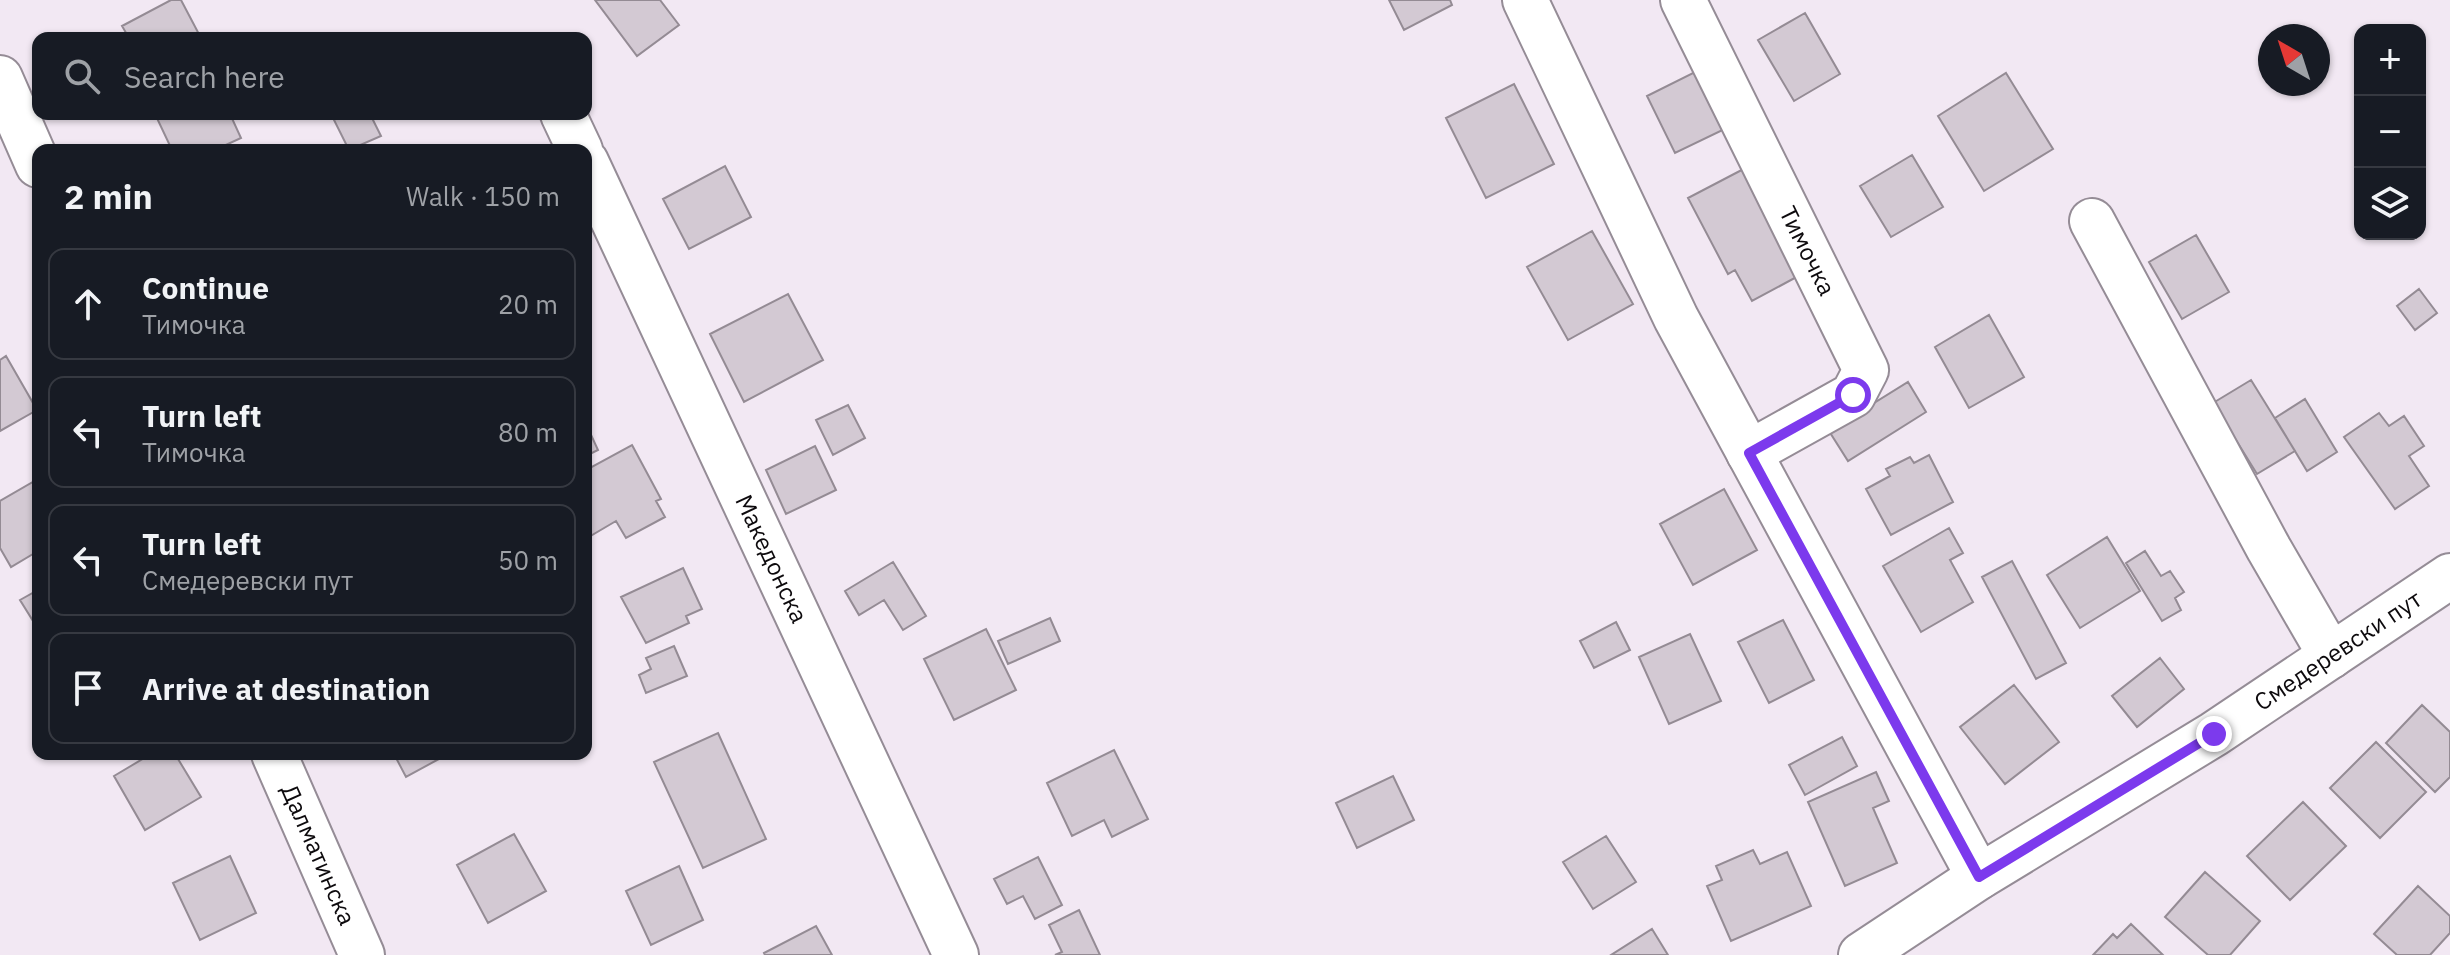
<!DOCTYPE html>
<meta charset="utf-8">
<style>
body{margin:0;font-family:"IBM Plex Sans",sans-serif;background:#242831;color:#f1f3f6}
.controls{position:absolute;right:24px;top:24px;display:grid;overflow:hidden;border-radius:16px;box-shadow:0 2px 6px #0004}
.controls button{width:72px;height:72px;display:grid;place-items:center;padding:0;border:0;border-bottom:2px solid #363941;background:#171b24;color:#f1f3f6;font:40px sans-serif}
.compass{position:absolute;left:2258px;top:24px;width:72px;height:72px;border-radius:50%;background:#171b24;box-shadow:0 2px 6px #0004;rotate:321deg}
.stop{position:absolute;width:24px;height:24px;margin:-18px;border:6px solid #7c3aed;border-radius:50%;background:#fff}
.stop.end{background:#7c3aed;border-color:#fff;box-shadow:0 2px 8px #0008}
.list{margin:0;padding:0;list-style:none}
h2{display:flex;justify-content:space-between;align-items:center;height:104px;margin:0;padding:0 32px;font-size:34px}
h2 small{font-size:26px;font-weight:400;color:#9ea1a6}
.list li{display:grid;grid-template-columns:52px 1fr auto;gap:24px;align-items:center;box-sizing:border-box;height:112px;margin:0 16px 16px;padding:0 16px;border:2px solid #363941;border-radius:16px}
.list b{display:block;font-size:30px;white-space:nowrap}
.list p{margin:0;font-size:26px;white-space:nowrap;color:#9ea1a6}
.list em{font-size:26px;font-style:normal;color:#9ea1a6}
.icon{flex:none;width:44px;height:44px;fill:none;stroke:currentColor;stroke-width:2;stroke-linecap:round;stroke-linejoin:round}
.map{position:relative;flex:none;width:2450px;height:955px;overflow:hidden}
.search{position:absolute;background:#171b24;box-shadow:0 2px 6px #0004;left:32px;top:32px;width:560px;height:88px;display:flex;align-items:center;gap:20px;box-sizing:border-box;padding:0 28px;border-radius:16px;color:#9ea1a6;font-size:30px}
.panel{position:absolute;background:#171b24;box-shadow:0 2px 6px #0004;left:32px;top:144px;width:560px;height:616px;border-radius:16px}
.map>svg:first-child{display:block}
.building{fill:#d3c9d3;stroke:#948b94;stroke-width:2}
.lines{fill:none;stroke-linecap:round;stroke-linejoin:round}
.minor-casing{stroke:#958c96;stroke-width:48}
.tertiary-casing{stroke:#958c96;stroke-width:48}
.minor{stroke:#fff;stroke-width:44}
.tertiary{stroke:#fff;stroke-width:44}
.route{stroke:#7c3aed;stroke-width:10}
.labels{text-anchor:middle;stroke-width:7;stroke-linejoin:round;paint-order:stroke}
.street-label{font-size:24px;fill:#0d0a0d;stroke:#fef6ff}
</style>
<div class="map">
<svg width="2450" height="955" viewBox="0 0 2450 955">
<rect width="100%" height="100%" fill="#f2e8f3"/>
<path class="building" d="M 171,0 L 181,0 L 201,38 L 129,38 L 122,26 Z
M 595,0 L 660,0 L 679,25 L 637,56 Z
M 1389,0 L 1450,0 L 1452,5 L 1404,30 Z
M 1805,13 L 1840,74 L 1794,101 L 1758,40 Z
M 1705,67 L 1733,125 L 1675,153 L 1647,96 Z
M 2006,73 L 2053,149 L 1984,191 L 1938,116 Z
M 1514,84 L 1554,164 L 1486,198 L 1446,118 Z
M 155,114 L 230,114 L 241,138 L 215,150 L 172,150 Z
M 370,114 L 381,136 L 349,150 L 334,120 L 345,114 Z
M 1912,155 L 1943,207 L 1891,237 L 1860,186 Z
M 1757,162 L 1804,273 L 1752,301 L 1735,270 L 1728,274 L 1688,198 Z
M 725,166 L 751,217 L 689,249 L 663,199 Z
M 1592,231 L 1633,304 L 1568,340 L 1527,267 Z
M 2196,235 L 2229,292 L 2182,319 L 2149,262 Z
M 2419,289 L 2437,313 L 2415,330 L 2397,306 Z
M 788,294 L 823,360 L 744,402 L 710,334 Z
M 1989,315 L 2024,377 L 1969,408 L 1935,347 Z
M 6,356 L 37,410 L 0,431 L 0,360 Z
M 2251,380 L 2295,451 L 2257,474 L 2213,403 Z
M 1908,382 L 1926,412 L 1848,461 L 1829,431 Z
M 2305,399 L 2337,452 L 2307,471 L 2275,418 Z
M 848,405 L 865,438 L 833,455 L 816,420 Z
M 2379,413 L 2389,426 L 2404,416 L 2424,446 L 2409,456 L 2429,486 L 2395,509 L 2344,437 Z
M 586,424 L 598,450 L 586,456 Z
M 632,445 L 661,499 L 656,501 L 665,517 L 626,538 L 616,521 L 587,538 L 586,470 Z
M 815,446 L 836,490 L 786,514 L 766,470 Z
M 1929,455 L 1953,502 L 1891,535 L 1866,489 L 1890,476 L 1886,469 L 1910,457 L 1914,463 Z
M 38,479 L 38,551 L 11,567 L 0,548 L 0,501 Z
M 1724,489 L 1757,550 L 1693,585 L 1660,524 Z
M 1949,528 L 1963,553 L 1950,560 L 1973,602 L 1921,632 L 1883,566 Z
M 2107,537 L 2140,591 L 2080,628 L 2047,575 Z
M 2145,551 L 2161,576 L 2170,571 L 2184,592 L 2175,598 L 2181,610 L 2162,621 L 2126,563 Z
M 2012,561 L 2066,663 L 2036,679 L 1982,577 Z
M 893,562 L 926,616 L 903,630 L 884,600 L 859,615 L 845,591 Z
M 683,568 L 702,609 L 686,616 L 689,623 L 646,643 L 621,597 Z
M 38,590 L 38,629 L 20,600 Z
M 1050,618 L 1060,641 L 1008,664 L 998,641 Z
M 1783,620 L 1814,680 L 1769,703 L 1738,642 Z
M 1616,622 L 1630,650 L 1594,668 L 1580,641 Z
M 986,629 L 1016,690 L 954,720 L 924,659 Z
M 1690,634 L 1721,701 L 1669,724 L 1639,657 Z
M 674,646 L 687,676 L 646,693 L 639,675 L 651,669 L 646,658 Z
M 2160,658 L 2184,689 L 2137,727 L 2112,696 Z
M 2014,685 L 2059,742 L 2005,784 L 1960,727 Z
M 2422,705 L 2450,732 L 2450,777 L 2435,792 L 2386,743 Z
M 718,733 L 766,839 L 703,868 L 654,762 Z
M 1842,737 L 1857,766 L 1805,795 L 1789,765 Z
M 2376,742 L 2426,792 L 2380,838 L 2330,788 Z
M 1114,750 L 1148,819 L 1112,837 L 1104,820 L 1072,836 L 1047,783 Z
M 151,754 L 175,754 L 201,797 L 145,830 L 114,776 Z
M 394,754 L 448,754 L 406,777 Z
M 1876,772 L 1889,801 L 1873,808 L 1897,863 L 1845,886 L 1808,802 Z
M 1393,776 L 1414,820 L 1357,848 L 1336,803 Z
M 2303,802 L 2346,846 L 2290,900 L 2247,856 Z
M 514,834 L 546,891 L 488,923 L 457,865 Z
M 1606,836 L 1636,882 L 1593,909 L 1563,862 Z
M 1753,850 L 1760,864 L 1787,852 L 1811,906 L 1731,941 L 1707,886 L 1722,880 L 1716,866 Z
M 230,856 L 256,913 L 200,940 L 173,883 Z
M 1038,857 L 1062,905 L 1035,919 L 1023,896 L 1007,904 L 994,879 Z
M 679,866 L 703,920 L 651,945 L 626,891 Z
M 2205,872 L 2260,921 L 2230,955 L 2208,955 L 2165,917 Z
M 2418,886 L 2450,916 L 2450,933 L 2430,955 L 2397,955 L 2374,934 Z
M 1079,910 L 1100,955 L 1055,955 L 1062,952 L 1049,925 Z
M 2131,924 L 2163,955 L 2093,955 L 2113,934 L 2117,938 Z
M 816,926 L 832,955 L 765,955 L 764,953 Z
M 1652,929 L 1668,955 L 1611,955 Z"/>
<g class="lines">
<defs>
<g id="minor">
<path d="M 1525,0 L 1676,318 L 1979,877"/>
<path id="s1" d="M 1683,0 L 1866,370 L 1853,395 L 1749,453"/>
<path d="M 0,78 L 38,165"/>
<path d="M 563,114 L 580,150"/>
<path id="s2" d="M 586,162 L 956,955"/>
<path d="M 2092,221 L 2269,549 L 2331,656"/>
<path id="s3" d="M 274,754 L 362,955"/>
</g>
<g id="tertiary">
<path id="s4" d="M 1861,955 L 1979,877 L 2214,734 L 2450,576"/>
</g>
</defs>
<use href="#minor" class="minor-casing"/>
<use href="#tertiary" class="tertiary-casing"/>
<use href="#minor" class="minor"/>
<use href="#tertiary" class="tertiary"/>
</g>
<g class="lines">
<path class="route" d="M 1853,395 L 1749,453 L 1979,877 L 2214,734"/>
</g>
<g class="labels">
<g class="street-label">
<text dy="8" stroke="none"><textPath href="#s1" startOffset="280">Тимочка</textPath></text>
<text dy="8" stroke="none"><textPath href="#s2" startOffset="438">Македонска</textPath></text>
<text dy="8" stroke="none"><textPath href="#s4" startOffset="566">Смедеревски пут</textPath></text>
<text dy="8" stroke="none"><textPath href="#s3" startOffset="110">Далматинска</textPath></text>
</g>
</g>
</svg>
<div class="controls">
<button>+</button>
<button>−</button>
<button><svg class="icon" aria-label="layers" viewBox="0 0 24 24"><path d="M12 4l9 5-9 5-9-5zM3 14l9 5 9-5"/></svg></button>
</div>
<svg class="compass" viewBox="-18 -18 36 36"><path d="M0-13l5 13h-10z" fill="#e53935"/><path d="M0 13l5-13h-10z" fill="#9ea1a6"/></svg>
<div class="stop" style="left:1853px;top:395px"></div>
<div class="stop end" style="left:2214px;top:734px"></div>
<div class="search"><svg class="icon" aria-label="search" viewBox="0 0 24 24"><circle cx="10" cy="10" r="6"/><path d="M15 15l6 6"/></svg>Search here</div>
<section class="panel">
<h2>2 min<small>Walk · 150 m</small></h2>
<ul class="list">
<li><svg class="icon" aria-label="ahead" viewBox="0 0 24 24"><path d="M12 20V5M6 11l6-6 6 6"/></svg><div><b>Continue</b><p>Тимочка</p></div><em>20 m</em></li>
<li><svg class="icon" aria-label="left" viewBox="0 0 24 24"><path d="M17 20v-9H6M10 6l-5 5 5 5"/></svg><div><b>Turn left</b><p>Тимочка</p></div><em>80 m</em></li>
<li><svg class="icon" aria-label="left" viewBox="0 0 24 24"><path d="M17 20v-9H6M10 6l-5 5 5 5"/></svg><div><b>Turn left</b><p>Смедеревски пут</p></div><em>50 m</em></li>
<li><svg class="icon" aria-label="arrive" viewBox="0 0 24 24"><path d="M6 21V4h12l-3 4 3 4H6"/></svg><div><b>Arrive at destination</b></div></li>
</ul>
</section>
</div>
